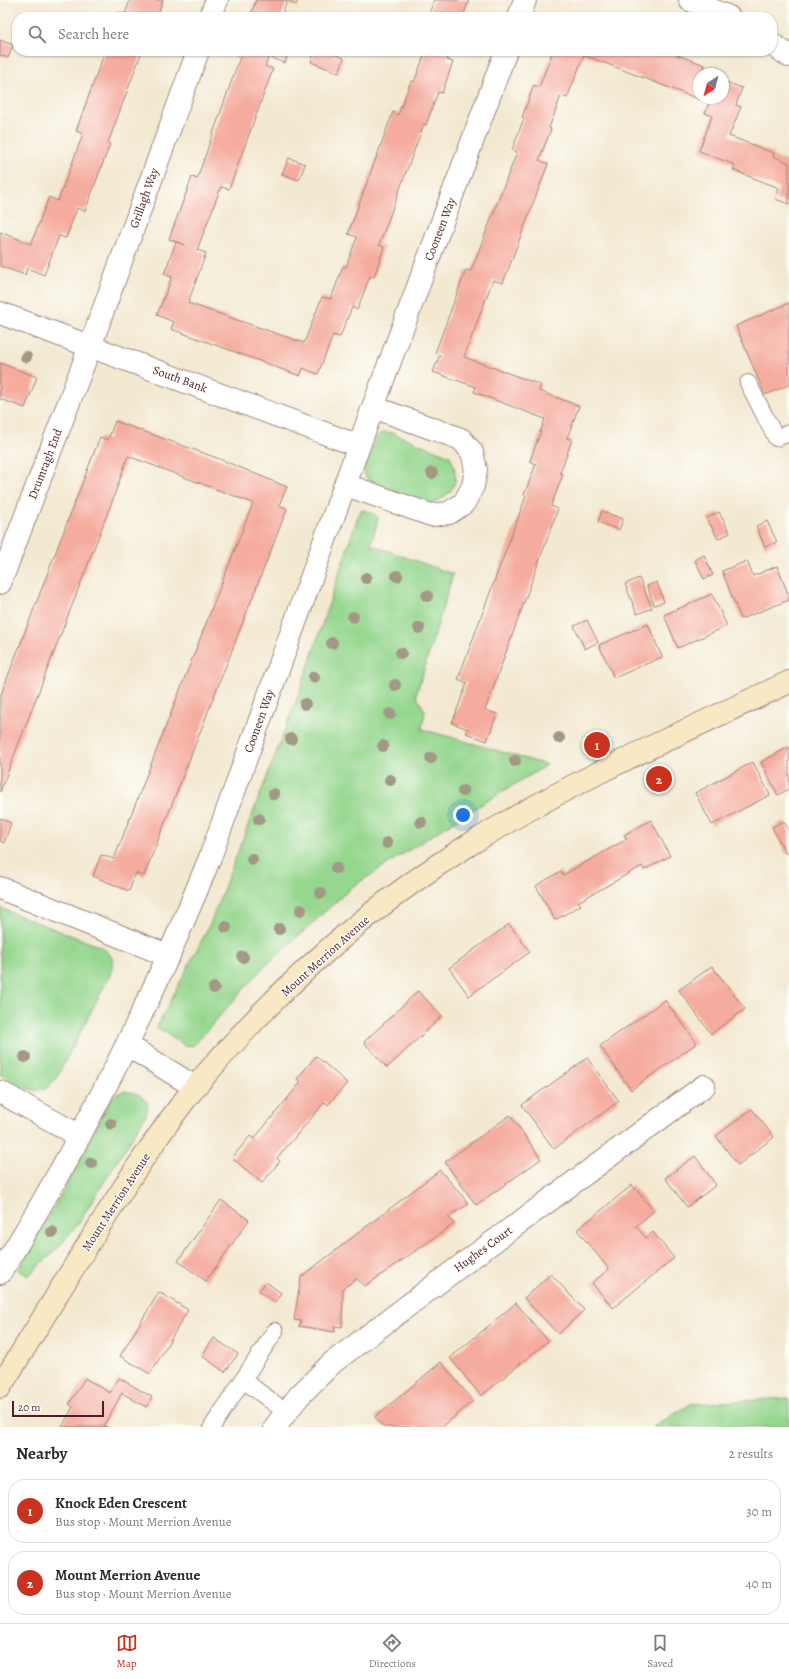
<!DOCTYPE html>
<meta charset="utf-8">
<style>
body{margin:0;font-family:Alegreya,serif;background:#f2f2f3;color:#2b2b33}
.compass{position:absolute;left:693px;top:68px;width:36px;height:36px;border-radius:50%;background:#fff;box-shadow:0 1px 3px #0004;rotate:216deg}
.scale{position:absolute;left:12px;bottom:10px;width:92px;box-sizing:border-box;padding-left:4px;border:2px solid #4a1f2b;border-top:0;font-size:11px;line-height:14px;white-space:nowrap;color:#4a1f2b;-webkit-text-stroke:3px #fdfcf7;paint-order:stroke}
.you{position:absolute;left:463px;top:815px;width:14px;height:14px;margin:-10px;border:3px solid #fff;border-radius:50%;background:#1a73e8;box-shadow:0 0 0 6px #1a73e833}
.badge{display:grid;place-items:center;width:26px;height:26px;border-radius:50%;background:#c8321e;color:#fff;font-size:13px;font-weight:700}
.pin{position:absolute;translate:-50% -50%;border:2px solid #fff;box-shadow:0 1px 4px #0006}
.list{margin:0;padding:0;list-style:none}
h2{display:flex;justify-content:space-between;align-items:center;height:52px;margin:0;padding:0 16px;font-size:17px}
h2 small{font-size:13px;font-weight:400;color:#7c7c81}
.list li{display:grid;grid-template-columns:26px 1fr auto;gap:12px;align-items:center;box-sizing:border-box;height:64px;margin:0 8px 8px;padding:0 8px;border:1px solid #e1e1e2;border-radius:16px}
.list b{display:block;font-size:15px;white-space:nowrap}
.list p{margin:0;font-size:13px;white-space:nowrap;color:#7c7c81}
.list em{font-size:13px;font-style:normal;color:#7c7c81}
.icon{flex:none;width:22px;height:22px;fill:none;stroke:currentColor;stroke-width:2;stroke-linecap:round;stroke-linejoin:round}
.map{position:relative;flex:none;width:789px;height:1427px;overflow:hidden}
.search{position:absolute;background:#fff;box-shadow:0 1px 3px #0004;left:12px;right:12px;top:12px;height:44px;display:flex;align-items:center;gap:10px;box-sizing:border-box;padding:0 14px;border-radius:16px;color:#7c7c81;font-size:15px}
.sheet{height:196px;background:#fff}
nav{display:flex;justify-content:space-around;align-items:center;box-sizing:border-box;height:56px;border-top:1px solid #e1e1e2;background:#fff;font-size:11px;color:#7c7c81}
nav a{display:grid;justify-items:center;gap:2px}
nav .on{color:#c8321e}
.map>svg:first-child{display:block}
.green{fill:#95d78e;stroke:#707b5c}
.building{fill:#f5ab9e}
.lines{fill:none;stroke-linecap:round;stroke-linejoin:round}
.lane-casing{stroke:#9e847e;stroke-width:18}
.street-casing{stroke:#9e847e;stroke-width:24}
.secondary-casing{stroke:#9e847e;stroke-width:24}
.lane{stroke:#fff;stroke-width:16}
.street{stroke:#fff;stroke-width:22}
.secondary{stroke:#f8e8c3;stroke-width:22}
.tree{fill:#a29886}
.labels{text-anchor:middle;stroke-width:3;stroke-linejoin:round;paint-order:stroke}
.street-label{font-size:12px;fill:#4a1f2b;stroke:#fdfcf7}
</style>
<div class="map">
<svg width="789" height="1427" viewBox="0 0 789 1427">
<rect width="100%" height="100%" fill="#fdfcf7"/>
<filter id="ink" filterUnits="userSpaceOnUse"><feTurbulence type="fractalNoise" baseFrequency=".025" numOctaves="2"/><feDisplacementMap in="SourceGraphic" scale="8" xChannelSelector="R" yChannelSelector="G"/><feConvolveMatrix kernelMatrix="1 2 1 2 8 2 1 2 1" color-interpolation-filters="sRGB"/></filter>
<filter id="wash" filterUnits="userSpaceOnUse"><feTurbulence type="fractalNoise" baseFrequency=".012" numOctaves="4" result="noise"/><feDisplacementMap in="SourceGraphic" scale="16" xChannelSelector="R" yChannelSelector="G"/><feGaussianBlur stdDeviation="0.9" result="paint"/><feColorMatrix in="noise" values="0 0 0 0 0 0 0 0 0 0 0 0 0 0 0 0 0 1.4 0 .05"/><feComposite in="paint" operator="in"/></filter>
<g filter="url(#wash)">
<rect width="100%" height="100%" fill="#f3e9d1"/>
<path class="green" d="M 383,432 L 392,433 L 450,456 C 462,482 454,495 428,505 L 371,484 L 366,477 L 363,470 L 377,436 Z
M 362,510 L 372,512 L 378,518 L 371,545 L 453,574 L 416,695 L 425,711 L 422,729 L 547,765 L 454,821 L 352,887 L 261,970 L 193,1046 L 184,1045 L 157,1027 L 210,924 L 300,691 L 358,516 Z
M 0,908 L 101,947 L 109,953 L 114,962 L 109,977 L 56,1079 C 53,1081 50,1086 47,1088 C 31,1096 13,1081 0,1074 Z
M 123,1091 C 135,1092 141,1094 148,1104 L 146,1115 L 79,1222 L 58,1248 L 28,1276 L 18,1270 L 61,1195 L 112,1097 Z
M 789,1398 L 789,1427 L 653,1427 L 691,1404 Z"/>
<g id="blocks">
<path class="building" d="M 130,0 L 163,0 L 157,17 L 117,17 L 119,12 L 125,14 Z
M 256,0 L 298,0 L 296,5 L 287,1 L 281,17 L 250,17 Z
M 434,0 L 469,0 L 463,17 L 428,17 Z
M 0,40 L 13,45 L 8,58 L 0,55 Z
M 105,51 L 142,51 L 108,143 L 110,144 L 85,211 L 77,208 L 66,238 L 59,236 L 44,275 L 27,268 L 25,275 L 0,266 L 0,232 L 31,244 L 49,197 L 58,201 L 83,134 L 76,131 Z
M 239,51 L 289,51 L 285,63 L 269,57 L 265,66 L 273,69 L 229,189 L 221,187 L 197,250 L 206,253 L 188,303 L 304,343 L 322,297 L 331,299 L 343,266 L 346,267 L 357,237 L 348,234 L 393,112 L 398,115 L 411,81 L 414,82 L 426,51 L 450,51 L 447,60 L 453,62 L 442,93 L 438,92 L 426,125 L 424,124 L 379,245 L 384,247 L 374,277 L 370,276 L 357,310 L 352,307 L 340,337 L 333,335 L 318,374 L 303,368 L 300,376 L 252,358 L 171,329 L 174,322 L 157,315 L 172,277 L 164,274 L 176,242 L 185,245 L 169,239 L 192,177 L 197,179 L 240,57 L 238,56 Z
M 315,51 L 325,51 L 344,58 L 339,73 L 311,62 Z
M 553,51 L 666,51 L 705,65 L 702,73 L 705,74 L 699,74 L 699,98 L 723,98 L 723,81 L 742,88 L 736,105 L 741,107 L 729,136 L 774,153 L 773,156 L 789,163 L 789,204 L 775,199 L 779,188 L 733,170 L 735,165 L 699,151 L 712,116 L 705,113 L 709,103 L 584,55 L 567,98 L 561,96 L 549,128 L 551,129 L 539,160 L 548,164 L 503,283 L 493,280 L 464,357 L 541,385 L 539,391 L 579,406 L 567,438 L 572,440 L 560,473 L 563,474 L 551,506 L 558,509 L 485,710 L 497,714 L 487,741 L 466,733 L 468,729 L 452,723 L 467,683 L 458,679 L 526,496 L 524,495 L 536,464 L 530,461 L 545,419 L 474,392 L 476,387 L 433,372 L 440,355 L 435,353 L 455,299 L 466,270 L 471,271 L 517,152 L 512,150 L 524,118 L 522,117 L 534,85 L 539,87 Z
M 289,158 L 305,164 L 299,180 L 282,174 Z
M 789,303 L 789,385 L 765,395 L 736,326 Z
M 0,363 L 37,377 L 25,408 L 0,399 Z
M 115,421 L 217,458 L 287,487 L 279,505 L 287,509 L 144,876 L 136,873 L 129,891 L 93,876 L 101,855 L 114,859 L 253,503 L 128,456 L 113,499 L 0,792 L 0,697 L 100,437 L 108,440 Z
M 602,511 L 623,519 L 619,530 L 598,522 Z
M 719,512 L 730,533 L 718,539 L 707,518 Z
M 767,521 L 777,542 L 765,547 L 756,526 Z
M 704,555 L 713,575 L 704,579 L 695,560 Z
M 747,561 L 753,576 L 777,566 L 789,596 L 789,600 L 741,619 L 722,571 Z
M 639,578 L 652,608 L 637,614 L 625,584 Z
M 657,582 L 664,602 L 654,605 L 647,586 Z
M 712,594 L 727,626 L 678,648 L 664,615 Z
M 587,620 L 598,642 L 585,649 L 574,626 Z
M 648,624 L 662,657 L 614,678 L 599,645 Z
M 789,747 L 789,789 L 778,795 L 761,762 Z
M 753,762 L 770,795 L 712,825 L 695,793 Z
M 0,818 L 11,823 L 4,843 L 0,841 Z
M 651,820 L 670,856 L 644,870 L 642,866 L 578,902 L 581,905 L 555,920 L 536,886 L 561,871 L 563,875 L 627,839 L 624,835 Z
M 784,821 L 789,831 L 789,853 L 786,854 L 772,827 Z
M 509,924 L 530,952 L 469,996 L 449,968 Z
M 712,966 L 745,1009 L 711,1034 L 679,990 Z
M 418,991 L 442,1016 L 387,1068 L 364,1042 Z
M 665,1000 L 697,1043 L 631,1090 L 600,1046 Z
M 316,1056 L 347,1083 L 328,1105 L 325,1102 L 302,1129 L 277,1158 L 280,1161 L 262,1183 L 232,1158 L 250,1136 L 254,1139 L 301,1082 L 297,1079 Z
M 587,1058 L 619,1101 L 554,1149 L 522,1105 Z
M 752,1109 L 774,1137 L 738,1165 L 716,1136 Z
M 510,1115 L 541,1159 L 476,1205 L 445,1162 Z
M 695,1156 L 716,1185 L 687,1207 L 665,1178 Z
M 440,1170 L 469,1204 L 448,1216 L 454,1224 L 365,1286 L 357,1279 L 343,1288 L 342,1327 L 334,1326 L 335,1332 L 299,1326 L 301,1321 L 294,1320 L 301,1277 Z
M 632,1185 L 654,1211 L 636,1226 L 646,1238 L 653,1232 L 674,1258 L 613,1308 L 592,1283 L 609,1269 L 577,1230 Z
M 221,1200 L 249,1220 L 206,1281 L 178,1261 Z
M 551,1274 L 584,1310 L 558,1334 L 524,1298 Z
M 266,1282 L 281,1293 L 275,1302 L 259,1291 Z
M 159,1292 L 188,1310 L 150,1374 L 120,1356 Z
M 516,1303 L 548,1341 L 481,1396 L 450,1358 Z
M 214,1338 L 238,1354 L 225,1372 L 202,1356 Z
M 441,1362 L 473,1401 L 442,1427 L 384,1427 L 375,1417 Z
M 85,1378 L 110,1393 L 119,1378 L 152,1397 L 146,1407 L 122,1393 L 104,1425 L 107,1427 L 62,1427 L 73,1407 L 69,1404 Z"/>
</g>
</g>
<g filter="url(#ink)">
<use href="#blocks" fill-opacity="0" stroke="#9e847e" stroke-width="1"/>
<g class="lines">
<defs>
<path id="lane" d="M 748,383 L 776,438 L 789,433
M 243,1380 L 286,1412
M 212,1427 L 275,1331"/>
<path id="street" d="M 690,0 L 729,17
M 210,17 L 217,0
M 519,17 L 525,0
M 772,44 L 789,56
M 0,313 L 359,446
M 346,485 L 431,515 L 449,513 L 464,503 L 473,486 L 476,470 L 472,452 L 461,439 L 373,407
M 0,583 L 85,360 L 198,51
M 0,888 L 169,956
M 127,1045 L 195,1087
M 0,1092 L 80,1136
M 0,1273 C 82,1141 153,1000 211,855 L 373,407 L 506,51
M 275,1427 L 299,1396 L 332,1363 L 451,1273 L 704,1086"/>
<path id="secondary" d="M 0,1387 C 48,1312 92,1234 142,1160 C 159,1135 177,1109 196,1086 C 273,994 363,911 464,848 C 567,783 679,734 789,682"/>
</defs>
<use href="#lane" class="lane-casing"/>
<use href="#street" class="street-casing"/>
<use href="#secondary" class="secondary-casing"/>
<use href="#lane" class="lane"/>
<use href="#street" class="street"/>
<use href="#secondary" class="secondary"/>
</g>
<g class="tree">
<circle cx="26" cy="357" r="6"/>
<circle cx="432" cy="473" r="6"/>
<circle cx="397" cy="576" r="6"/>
<circle cx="366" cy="578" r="6"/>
<circle cx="427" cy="596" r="6"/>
<circle cx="353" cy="617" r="6"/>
<circle cx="419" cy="628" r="6"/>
<circle cx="332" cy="643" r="6"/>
<circle cx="401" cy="653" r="6"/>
<circle cx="314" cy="677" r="6"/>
<circle cx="395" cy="685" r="6"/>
<circle cx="305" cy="704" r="6"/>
<circle cx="390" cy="714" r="6"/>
<circle cx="559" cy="738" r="6"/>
<circle cx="291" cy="739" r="6"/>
<circle cx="383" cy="746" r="6"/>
<circle cx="431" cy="758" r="6"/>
<circle cx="515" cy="761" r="6"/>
<circle cx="390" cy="780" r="6"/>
<circle cx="463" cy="791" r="6"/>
<circle cx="274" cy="794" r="6"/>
<circle cx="259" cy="819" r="6"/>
<circle cx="421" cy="822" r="6"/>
<circle cx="387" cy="843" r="6"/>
<circle cx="252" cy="859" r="6"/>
<circle cx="336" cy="868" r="6"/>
<circle cx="321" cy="893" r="6"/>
<circle cx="301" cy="910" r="6"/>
<circle cx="226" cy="927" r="6"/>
<circle cx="279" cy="929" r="6"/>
<circle cx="243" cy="957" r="6"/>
<circle cx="214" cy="988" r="6"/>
<circle cx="25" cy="1057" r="6"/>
<circle cx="111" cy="1124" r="6"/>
<circle cx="91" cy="1163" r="6"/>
<circle cx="52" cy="1232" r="6"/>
</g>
</g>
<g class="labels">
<g class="street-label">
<text transform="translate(144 198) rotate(-70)" y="4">Grillagh Way</text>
<text transform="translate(440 229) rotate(-69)" y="4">Cooneen Way</text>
<text transform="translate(180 379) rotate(20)" y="4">South Bank</text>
<text transform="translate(45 464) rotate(-69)" y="4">Drumragh End</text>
<text transform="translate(259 721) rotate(-70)" y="4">Cooneen Way</text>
<text transform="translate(325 956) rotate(-42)" y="4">Mount Merrion Avenue</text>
<text transform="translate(116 1202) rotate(-57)" y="4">Mount Merrion Avenue</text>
<text transform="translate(483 1249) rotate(-36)" y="4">Hughes Court</text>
</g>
</g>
</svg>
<svg class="compass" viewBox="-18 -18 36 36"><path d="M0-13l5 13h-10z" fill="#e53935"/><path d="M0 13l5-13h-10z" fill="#7c7c81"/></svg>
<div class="scale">20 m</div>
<div class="you"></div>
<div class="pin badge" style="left:597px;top:745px">1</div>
<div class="pin badge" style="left:659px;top:779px">2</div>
<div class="search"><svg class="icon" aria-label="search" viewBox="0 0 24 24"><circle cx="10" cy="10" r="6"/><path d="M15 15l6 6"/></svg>Search here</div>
</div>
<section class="sheet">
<h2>Nearby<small>2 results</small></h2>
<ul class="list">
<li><span class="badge">1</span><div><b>Knock Eden Crescent</b><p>Bus stop · Mount Merrion Avenue</p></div><em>30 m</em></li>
<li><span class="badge">2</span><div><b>Mount Merrion Avenue</b><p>Bus stop · Mount Merrion Avenue</p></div><em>40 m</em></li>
</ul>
</section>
<nav>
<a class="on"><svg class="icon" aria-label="map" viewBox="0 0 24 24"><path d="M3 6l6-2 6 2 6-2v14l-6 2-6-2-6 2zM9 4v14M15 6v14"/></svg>Map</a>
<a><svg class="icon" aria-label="directions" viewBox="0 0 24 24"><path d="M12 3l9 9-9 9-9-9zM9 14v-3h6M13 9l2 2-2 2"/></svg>Directions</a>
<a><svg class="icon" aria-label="saved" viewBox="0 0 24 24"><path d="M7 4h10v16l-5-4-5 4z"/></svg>Saved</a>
</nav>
